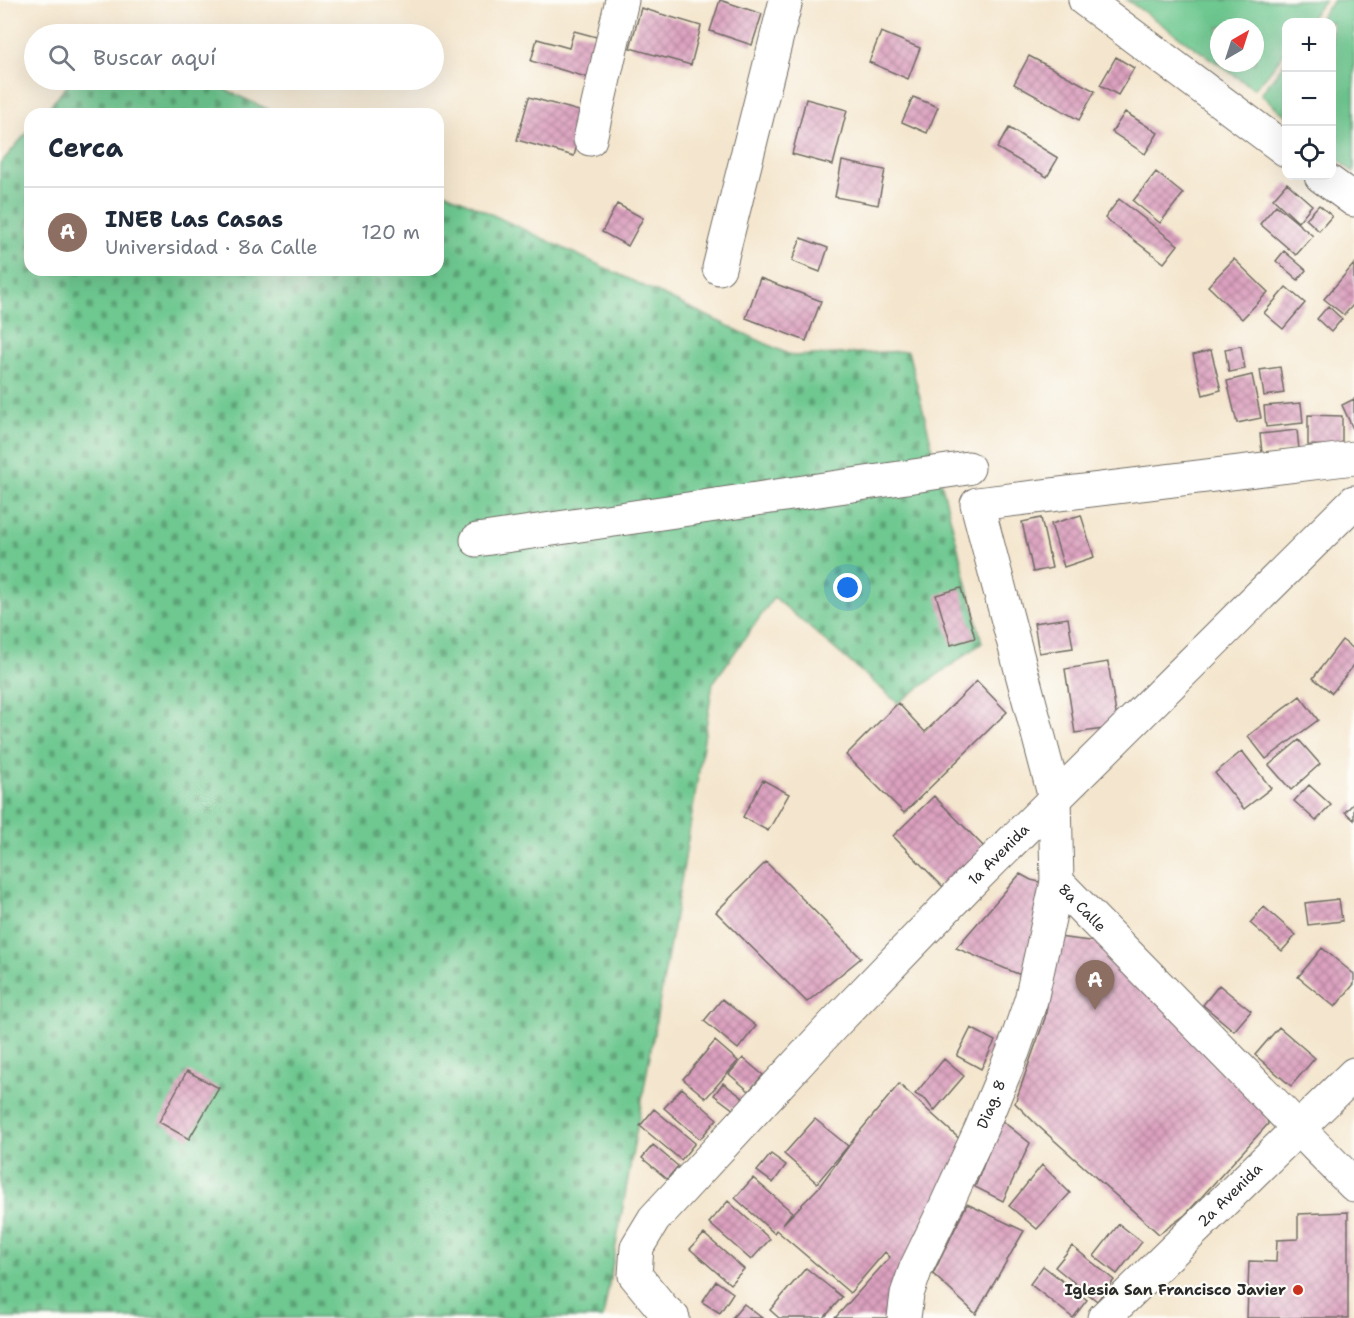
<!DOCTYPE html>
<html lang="es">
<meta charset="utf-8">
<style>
body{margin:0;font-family:"Shantell Sans",sans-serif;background:#f6f6f7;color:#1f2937}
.controls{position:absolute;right:18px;top:18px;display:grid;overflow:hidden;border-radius:12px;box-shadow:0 6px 24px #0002}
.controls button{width:54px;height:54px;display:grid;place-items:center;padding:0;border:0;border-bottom:2px solid #e0e1e3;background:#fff;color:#1f2937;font:30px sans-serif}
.compass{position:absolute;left:1210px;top:18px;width:54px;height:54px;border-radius:50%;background:#fff;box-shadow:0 6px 24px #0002;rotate:39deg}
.you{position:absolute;left:848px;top:588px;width:21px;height:21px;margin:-15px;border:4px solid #fff;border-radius:50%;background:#1a73e8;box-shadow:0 0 0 9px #1a73e833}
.badge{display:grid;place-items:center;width:39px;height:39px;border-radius:50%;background:#c8321e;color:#fff;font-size:20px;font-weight:700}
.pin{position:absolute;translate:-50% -50px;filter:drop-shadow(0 2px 3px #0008)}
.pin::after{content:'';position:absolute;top:32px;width:21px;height:18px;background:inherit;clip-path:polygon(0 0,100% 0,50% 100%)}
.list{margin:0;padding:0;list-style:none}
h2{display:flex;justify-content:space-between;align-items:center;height:78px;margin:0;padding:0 24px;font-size:26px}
h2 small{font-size:20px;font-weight:400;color:#747a83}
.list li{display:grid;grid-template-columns:39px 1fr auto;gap:18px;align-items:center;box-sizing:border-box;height:90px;padding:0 24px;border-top:2px solid #e0e1e3}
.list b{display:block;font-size:22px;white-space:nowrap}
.list p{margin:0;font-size:20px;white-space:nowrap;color:#747a83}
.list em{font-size:20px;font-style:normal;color:#747a83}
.icon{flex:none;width:33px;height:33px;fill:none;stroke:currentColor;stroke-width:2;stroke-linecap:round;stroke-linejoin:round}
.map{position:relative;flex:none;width:1354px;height:1318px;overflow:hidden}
.search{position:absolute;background:#fff;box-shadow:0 6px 24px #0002;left:24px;top:24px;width:420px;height:66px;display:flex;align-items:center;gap:15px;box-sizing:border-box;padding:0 21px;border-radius:33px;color:#747a83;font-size:22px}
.panel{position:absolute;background:#fff;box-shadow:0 6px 24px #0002;left:24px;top:108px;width:420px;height:168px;border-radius:18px}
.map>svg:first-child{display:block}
.cemetery{fill:url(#cemetery-stones);stroke:#4c7a5e;stroke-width:1.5}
.park{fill:#6ec890;stroke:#4c7a5e;stroke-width:1.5;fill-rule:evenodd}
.building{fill:url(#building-cross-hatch)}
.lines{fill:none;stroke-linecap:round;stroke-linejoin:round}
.minor-casing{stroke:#716c64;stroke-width:35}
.minor{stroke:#fff;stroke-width:33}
.poi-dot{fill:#c8321e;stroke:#fdfcf7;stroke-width:2}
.labels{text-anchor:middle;stroke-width:4.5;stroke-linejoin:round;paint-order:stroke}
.street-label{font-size:15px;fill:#2b2b2b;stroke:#fdfcf7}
.poi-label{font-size:15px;font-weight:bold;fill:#2b2b2b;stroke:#fdfcf7;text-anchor:end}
</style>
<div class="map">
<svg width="1354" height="1318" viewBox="0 0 1354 1318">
<defs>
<pattern id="cemetery-stones" width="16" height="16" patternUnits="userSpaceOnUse" patternTransform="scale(1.5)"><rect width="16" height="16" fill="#6ec890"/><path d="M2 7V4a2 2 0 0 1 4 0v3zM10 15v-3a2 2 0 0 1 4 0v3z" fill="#5ba376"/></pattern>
<pattern id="building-cross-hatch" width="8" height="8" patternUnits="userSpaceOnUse" patternTransform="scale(1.5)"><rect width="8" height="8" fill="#dca1bf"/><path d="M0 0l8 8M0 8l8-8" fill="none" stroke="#b3839b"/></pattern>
</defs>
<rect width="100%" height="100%" fill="#fdfcf7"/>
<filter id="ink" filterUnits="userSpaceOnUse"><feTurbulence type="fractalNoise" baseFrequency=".0167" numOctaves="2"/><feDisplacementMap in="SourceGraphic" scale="12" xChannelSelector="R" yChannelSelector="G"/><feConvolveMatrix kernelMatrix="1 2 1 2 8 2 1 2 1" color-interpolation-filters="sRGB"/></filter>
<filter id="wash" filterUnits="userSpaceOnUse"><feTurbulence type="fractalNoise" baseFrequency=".008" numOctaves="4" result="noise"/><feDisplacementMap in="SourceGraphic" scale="24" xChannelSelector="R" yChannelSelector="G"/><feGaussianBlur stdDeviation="1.35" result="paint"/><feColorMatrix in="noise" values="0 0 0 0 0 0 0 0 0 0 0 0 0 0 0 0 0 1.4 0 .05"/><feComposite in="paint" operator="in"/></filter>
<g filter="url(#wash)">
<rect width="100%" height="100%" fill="#f4e6ce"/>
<path class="cemetery" d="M 72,80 L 204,80 L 278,114 L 43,114 Z
M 30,129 L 30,270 L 438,270 L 438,189 L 792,356 L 908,351 L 982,643 L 898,703 L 774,597 L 713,683 L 683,870 L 603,1318 L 0,1318 L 0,164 Z"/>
<path class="park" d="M 1127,0 L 1325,0 L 1307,22 L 1286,22 L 1286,50 L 1267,75 L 1254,89 ZM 1219,27 L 1255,27 L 1255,63 L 1219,63 Z
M 1334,0 L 1354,0 L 1354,173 L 1332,154 L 1332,22 L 1316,22 Z
M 1286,61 L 1286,116 L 1261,94 Z"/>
<g id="blocks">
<path class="building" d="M 720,0 L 762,14 L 752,45 L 710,31 Z
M 641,8 L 701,26 L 691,65 L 630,48 Z
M 574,31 L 604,39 L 593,79 L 531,61 L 537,39 L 569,48 Z
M 881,32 L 920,48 L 908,79 L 869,62 Z
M 1029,56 L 1095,91 L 1079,120 L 1014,84 Z
M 1116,57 L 1134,68 L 1118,95 L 1100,85 Z
M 529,97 L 586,113 L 574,156 L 517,140 Z
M 913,97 L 938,107 L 927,133 L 902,122 Z
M 806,99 L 847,110 L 833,165 L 792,154 Z
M 1125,112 L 1158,133 L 1145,154 L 1112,132 Z
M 1009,128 L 1058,158 L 1047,177 L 997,148 Z
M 842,161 L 885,170 L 878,205 L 835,197 Z
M 1156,172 L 1183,194 L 1160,223 L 1133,201 Z
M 1287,183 L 1312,205 L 1298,222 L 1273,199 Z
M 1119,199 L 1178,245 L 1164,263 L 1105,218 Z
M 617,204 L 643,218 L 628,246 L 602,232 Z
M 1276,205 L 1313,236 L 1296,255 L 1260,224 Z
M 1319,205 L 1332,216 L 1319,231 L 1306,219 Z
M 801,238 L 828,248 L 820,272 L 792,261 Z
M 1284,251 L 1306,270 L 1298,280 L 1276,261 Z
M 1234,259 L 1268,292 L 1242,319 L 1208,286 Z
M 1354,264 L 1354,304 L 1344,315 L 1324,299 Z
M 760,278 L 821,301 L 806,341 L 746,318 Z
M 1286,287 L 1305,303 L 1283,329 L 1264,313 Z
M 1328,306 L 1342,319 L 1331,332 L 1317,319 Z
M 1241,346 L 1245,369 L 1229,372 L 1225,349 Z
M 1211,350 L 1221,390 L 1203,395 L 1193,355 Z
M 1280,367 L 1284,393 L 1264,396 L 1260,370 Z
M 1252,375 L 1261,418 L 1237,423 L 1227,381 Z
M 1354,399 L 1354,431 L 1342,405 Z
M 1301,403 L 1303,423 L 1266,427 L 1264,406 Z
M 1308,415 L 1342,416 L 1342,446 L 1308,445 Z
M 1297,430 L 1299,449 L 1262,453 L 1260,434 Z
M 1081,515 L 1094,557 L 1064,567 L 1051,524 Z
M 1041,518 L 1052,568 L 1033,572 L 1022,522 Z
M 961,588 L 975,638 L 951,645 L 936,595 Z
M 1068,618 L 1073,648 L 1039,653 L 1034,623 Z
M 1342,640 L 1354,649 L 1354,665 L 1332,693 L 1313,678 Z
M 1108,662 L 1118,727 L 1075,733 L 1065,669 Z
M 977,681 L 1007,712 L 904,813 L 846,755 L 898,703 L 925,732 Z
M 1300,696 L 1318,720 L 1266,759 L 1248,736 Z
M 1299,740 L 1320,764 L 1291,790 L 1269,765 Z
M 1242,751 L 1271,788 L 1244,809 L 1215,773 Z
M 763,780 L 789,794 L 768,831 L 743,817 Z
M 1309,785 L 1331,805 L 1316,821 L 1294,801 Z
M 934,796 L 987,850 L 946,890 L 893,836 Z
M 1354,803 L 1354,820 L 1345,812 Z
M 766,862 L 861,958 L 807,1002 L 716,912 Z
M 1020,874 L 1031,880 L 1044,883 L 1035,981 L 956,948 Z
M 1339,899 L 1342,921 L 1308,925 L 1305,903 Z
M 1264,907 L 1296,935 L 1282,951 L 1250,923 Z
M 1058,937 L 1105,943 L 1265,1109 L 1268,1124 L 1185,1215 L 1159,1234 L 1036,1124 L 1015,1103 L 1045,1018 Z
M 1322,948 L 1354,974 L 1354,984 L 1335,1007 L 1298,977 Z
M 1219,985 L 1251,1011 L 1234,1031 L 1203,1005 Z
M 722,999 L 756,1026 L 738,1049 L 704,1021 Z
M 1279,1027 L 1315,1058 L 1291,1086 L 1255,1055 Z
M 971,1028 L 995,1041 L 981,1069 L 957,1056 Z
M 715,1041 L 738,1061 L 706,1098 L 683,1079 Z
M 743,1058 L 763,1075 L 749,1091 L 729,1074 Z
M 944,1059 L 964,1076 L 934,1111 L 926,1100 L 915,1094 Z
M 187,1071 L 219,1088 L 189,1139 L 159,1122 Z
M 723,1083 L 743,1098 L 734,1110 L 714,1095 Z
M 899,1084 L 964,1143 L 899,1318 L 835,1318 L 890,1257 L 885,1252 L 850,1293 L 776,1230 L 774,1233 L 735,1198 L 753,1178 L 792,1212 L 782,1225 L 819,1187 L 856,1136 Z
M 682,1088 L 717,1119 L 700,1139 L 664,1108 Z
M 654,1109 L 695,1143 L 681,1160 L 640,1126 Z
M 815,1119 L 848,1146 L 817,1183 L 784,1154 Z
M 1001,1120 L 1030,1143 L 1003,1201 L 975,1187 Z
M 653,1145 L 678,1166 L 667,1179 L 642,1158 Z
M 771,1154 L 786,1165 L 773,1183 L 757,1171 Z
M 1042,1165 L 1070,1193 L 1037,1229 L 1009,1206 Z
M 728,1201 L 770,1239 L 751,1260 L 709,1223 Z
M 967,1204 L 1024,1231 L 976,1314 L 933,1274 Z
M 1348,1212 L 1348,1318 L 1247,1318 L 1249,1261 L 1276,1262 L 1277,1240 L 1298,1239 L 1298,1214 Z
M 1119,1224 L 1142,1242 L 1117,1274 L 1094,1256 Z
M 704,1234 L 744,1269 L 730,1284 L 690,1249 Z
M 1072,1246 L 1114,1280 L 1097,1301 L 1055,1267 Z
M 1043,1266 L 1087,1300 L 1073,1318 L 1030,1284 Z
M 806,1268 L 842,1297 L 824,1318 L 779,1318 L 770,1310 Z
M 716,1281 L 733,1293 L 720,1313 L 702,1302 Z
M 744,1304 L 762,1318 L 732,1318 Z"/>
</g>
</g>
<g filter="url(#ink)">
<use href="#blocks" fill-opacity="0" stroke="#716c64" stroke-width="1.5"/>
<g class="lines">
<defs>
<g id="minor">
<path d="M 1085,0 L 1286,150"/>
<path d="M 590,139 L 622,0"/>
<path d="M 1321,176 L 1354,200"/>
<path d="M 719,268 L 786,0"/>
<path id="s1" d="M 1354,458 L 977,504 L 1055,798 L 1057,882 L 1354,1185"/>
<path d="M 477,540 L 968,468"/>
<path id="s2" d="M 673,1318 L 663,1309 L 635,1275 L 637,1247 L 654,1219 L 834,1024 L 966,887 L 1354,502"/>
<path id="s3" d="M 904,1318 L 907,1294 L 916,1268 L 944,1210 L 981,1129 L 1013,1052 L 1031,1000 L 1057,882"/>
<path id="s4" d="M 1104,1318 L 1354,1074"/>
</g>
</defs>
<use href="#minor" class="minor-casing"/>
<use href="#minor" class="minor"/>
</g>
</g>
<circle class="poi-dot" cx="1298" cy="1290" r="6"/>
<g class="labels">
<g class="street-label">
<text dy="5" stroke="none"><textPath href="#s2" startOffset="620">1a Avenida</textPath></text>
<text dy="5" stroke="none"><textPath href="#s1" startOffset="804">8a Calle</textPath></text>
<text dy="5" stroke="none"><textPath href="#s3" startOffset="232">Diag. 8</textPath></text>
<text dy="5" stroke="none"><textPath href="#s4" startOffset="176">2a Avenida</textPath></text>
</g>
<g class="poi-label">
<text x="1286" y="1295">Iglesia San Francisco Javier</text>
</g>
</g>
</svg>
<div class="controls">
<button>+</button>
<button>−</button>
<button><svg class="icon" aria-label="locate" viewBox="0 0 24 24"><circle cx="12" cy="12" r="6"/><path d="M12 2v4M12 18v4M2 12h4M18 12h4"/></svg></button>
</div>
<svg class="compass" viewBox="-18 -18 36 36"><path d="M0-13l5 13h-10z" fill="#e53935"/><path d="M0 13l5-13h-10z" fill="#747a83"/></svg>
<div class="you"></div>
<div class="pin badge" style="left:1095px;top:1010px;background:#8d6e63">A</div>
<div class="search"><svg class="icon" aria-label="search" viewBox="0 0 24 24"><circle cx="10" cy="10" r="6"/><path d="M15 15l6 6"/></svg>Buscar aquí</div>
<section class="panel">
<h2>Cerca<small></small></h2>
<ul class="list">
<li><span class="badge" style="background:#8d6e63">A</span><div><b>INEB Las Casas</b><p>Universidad · 8a Calle</p></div><em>120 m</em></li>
</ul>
</section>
</div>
